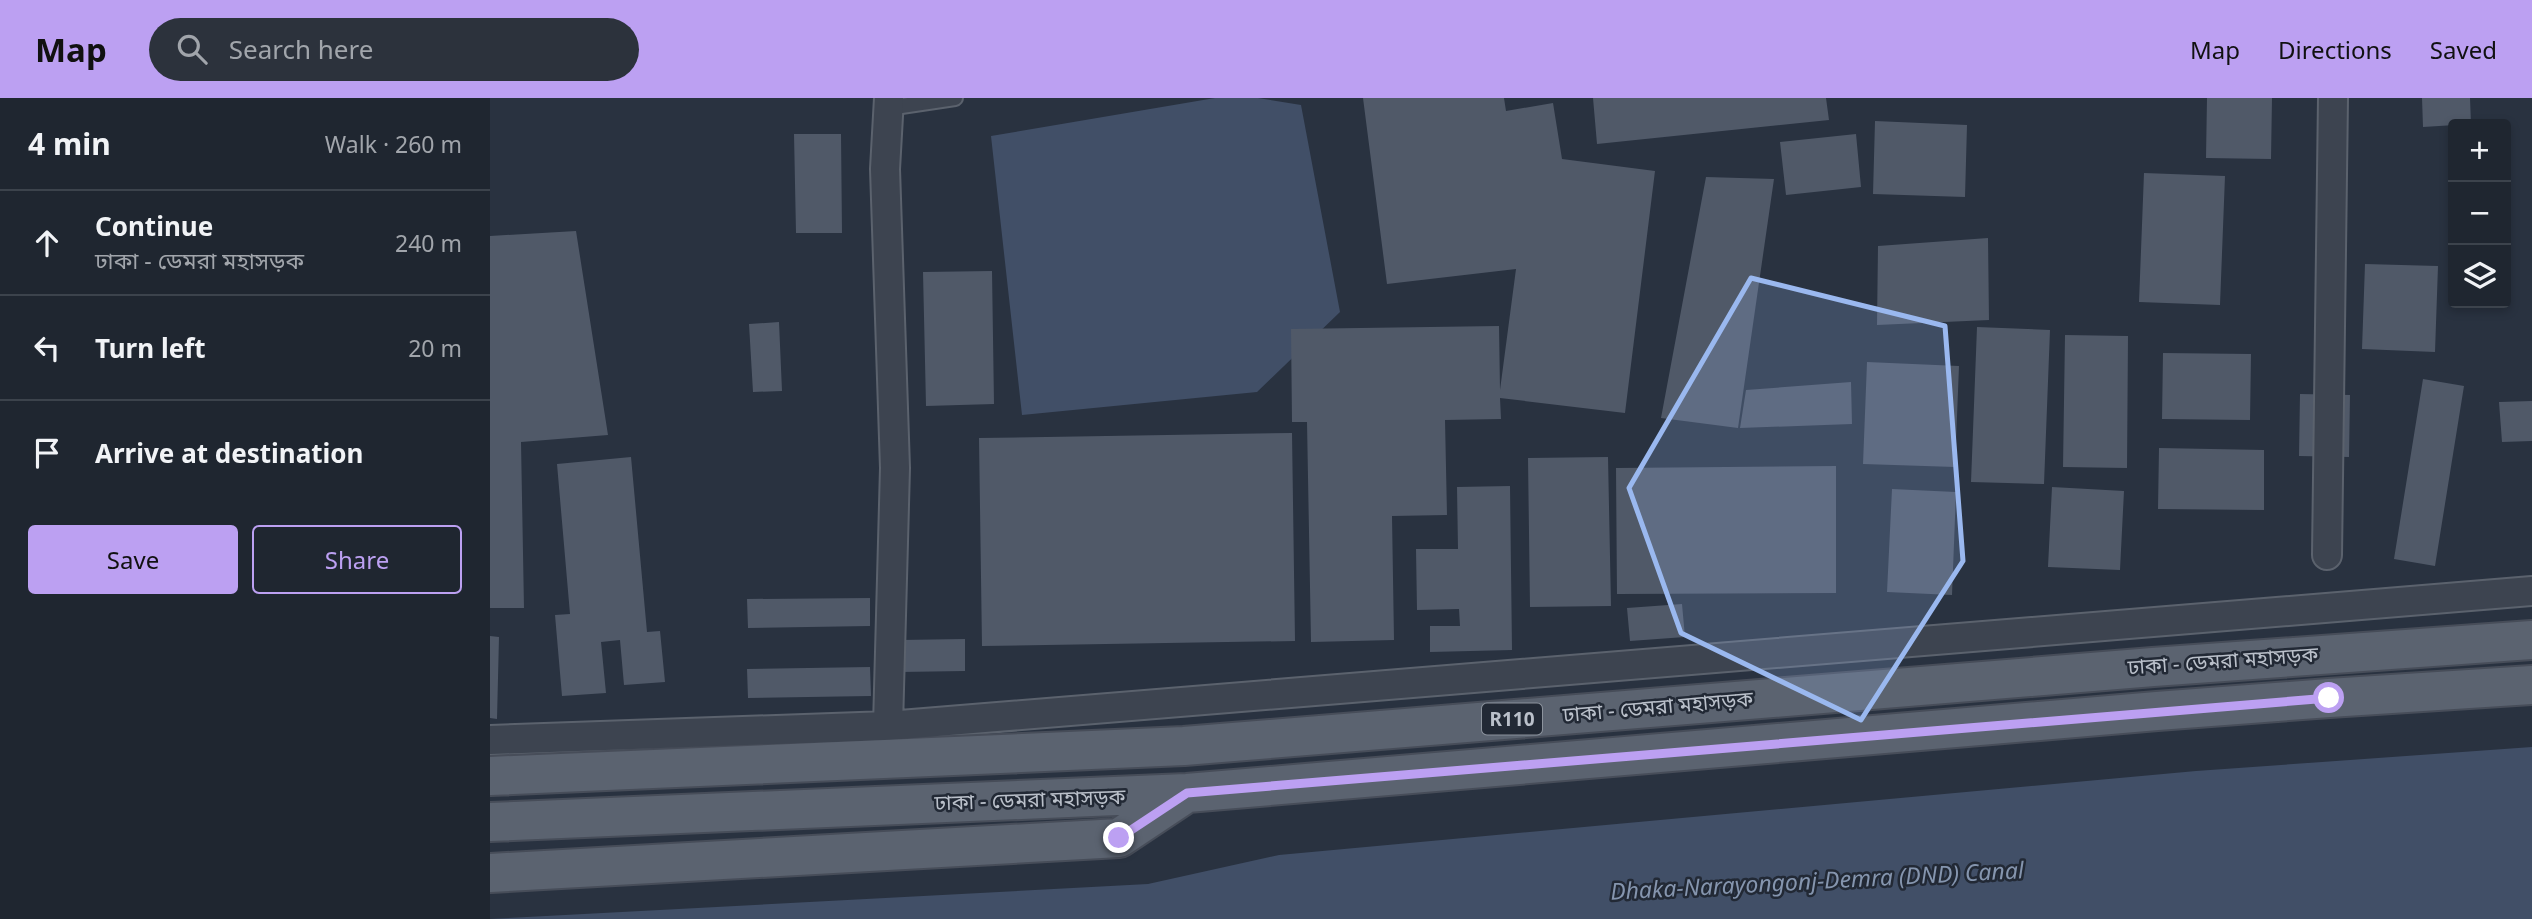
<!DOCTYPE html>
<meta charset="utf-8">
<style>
body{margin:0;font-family:"Noto Sans","Noto Sans Bengali",sans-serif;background:#2c323c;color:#f1f3f6}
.controls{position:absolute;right:21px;top:21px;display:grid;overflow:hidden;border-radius:7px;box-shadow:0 4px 10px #0003}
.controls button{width:63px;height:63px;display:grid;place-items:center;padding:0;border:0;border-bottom:2px solid #3c434c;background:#1f2630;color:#f1f3f6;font:35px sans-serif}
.stop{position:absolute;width:21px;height:21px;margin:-16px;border:5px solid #bca0f2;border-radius:50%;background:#fff}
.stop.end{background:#bca0f2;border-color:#fff;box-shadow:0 2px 7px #0008}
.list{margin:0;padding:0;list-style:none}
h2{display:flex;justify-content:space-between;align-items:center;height:91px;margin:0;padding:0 28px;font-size:30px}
h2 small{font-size:23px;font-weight:400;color:#a1a5ab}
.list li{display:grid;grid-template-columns:46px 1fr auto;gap:21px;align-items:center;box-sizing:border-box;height:105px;padding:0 28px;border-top:2px solid #3c434c}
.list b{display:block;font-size:26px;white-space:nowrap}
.list p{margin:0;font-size:23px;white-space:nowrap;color:#a1a5ab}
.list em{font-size:23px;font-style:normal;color:#a1a5ab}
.actions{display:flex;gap:14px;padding:21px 28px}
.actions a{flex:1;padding:16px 0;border:2px solid #bca0f2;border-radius:7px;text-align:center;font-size:24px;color:#bca0f2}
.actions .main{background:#bca0f2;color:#111}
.icon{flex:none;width:38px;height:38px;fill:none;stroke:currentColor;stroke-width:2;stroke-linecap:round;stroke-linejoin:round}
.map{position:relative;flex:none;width:2042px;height:821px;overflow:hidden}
header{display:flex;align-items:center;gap:42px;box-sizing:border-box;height:98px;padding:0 35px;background:#bca0f2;color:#111}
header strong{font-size:33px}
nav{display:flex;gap:38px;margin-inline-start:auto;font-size:24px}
.search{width:490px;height:63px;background:#2c323c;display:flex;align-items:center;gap:18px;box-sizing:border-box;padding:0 24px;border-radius:38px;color:#a1a5ab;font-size:26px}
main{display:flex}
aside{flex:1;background:#1f2630}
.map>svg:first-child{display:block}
.water{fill:#414f67}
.building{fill:#505968}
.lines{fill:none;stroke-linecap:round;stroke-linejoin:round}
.service-casing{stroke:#5b626d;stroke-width:18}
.minor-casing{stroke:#5b626d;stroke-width:32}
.primary-casing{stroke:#474d59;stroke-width:42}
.service{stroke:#3d4450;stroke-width:14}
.minor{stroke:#3d4450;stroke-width:28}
.primary{stroke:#5b6370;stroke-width:38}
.route{stroke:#bca0f2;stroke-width:9}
.marked{fill:#9ab8ef;fill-opacity:0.2;stroke:#9ab8ef;stroke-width:5;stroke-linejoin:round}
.labels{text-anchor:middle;stroke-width:5;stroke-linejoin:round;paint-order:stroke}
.shield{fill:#222935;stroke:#8c939d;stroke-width:2}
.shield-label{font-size:19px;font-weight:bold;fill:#bac0ca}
.street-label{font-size:21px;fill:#bac0ca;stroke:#222935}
.water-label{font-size:23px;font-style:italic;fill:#8595ae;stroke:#222935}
</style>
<header>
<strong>Map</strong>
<div class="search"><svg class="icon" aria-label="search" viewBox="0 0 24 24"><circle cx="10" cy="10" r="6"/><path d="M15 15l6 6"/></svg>Search here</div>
<nav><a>Map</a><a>Directions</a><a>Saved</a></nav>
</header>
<main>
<aside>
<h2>4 min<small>Walk · 260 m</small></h2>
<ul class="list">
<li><svg class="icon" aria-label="ahead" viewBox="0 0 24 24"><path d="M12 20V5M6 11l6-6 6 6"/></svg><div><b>Continue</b><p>ঢাকা - ডেমরা মহাসড়ক</p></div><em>240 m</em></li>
<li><svg class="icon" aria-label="left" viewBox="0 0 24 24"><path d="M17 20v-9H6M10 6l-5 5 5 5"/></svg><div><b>Turn left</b></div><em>20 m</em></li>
<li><svg class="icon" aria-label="arrive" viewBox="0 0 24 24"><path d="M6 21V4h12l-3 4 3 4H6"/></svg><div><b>Arrive at destination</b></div></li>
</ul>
<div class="actions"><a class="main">Save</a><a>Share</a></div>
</aside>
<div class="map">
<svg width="2042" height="821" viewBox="0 0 2042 821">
<rect width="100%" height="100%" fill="#293240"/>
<path class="water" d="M 725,0 L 768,0 L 811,7 L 850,214 L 767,294 L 532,317 L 501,38 Z
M 2042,649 L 2042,821 L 0,821 L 658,786 L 789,757 L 1706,673 Z"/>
<path class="building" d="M 873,0 L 1014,0 L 1016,13 L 1063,5 L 1072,61 L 1165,73 L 1135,315 L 1010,300 L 1011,321 L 955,322 L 957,417 L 902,418 L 904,542 L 821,544 L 817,324 L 802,324 L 801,231 L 1009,228 L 1010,292 L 1026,171 L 897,186 Z
M 1103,0 L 1336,0 L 1339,22 L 1107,46 Z
M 1717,0 L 1782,0 L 1781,61 L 1716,60 Z
M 1932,0 L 1980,0 L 1981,26 L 1933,29 Z
M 1385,23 L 1477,27 L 1475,99 L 1383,96 Z
M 304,36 L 351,36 L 352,135 L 306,135 Z
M 1366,36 L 1371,89 L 1296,97 L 1290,44 Z
M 1654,75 L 1735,78 L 1730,207 L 1649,204 Z
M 1216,79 L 1284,81 L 1248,330 L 1171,320 Z
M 86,133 L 118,337 L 31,344 L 34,510 L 0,510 L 0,138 Z
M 1498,140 L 1499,222 L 1387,227 L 1388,148 Z
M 1875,166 L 1948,168 L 1945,254 L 1872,251 Z
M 502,173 L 504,306 L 436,308 L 433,174 Z
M 289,224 L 292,293 L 263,294 L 259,226 Z
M 1487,229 L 1560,232 L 1554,386 L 1481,384 Z
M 1575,237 L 1638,238 L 1637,370 L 1573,369 Z
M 1673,255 L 1761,256 L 1760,322 L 1672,321 Z
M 1377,264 L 1469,268 L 1465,369 L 1373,366 Z
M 1933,281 L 1974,288 L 1945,468 L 1904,461 Z
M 1361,284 L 1362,326 L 1250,330 L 1256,292 Z
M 1810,296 L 1860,297 L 1859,359 L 1809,358 Z
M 2042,303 L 2042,343 L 2012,344 L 2009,304 Z
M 802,335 L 805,543 L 492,548 L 489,340 Z
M 1669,350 L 1774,352 L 1774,412 L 1668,411 Z
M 141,359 L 157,534 L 170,533 L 175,584 L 134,587 L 130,542 L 111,544 L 116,595 L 72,598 L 65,517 L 80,516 L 67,366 Z
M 1118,359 L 1121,508 L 1040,509 L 1038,360 Z
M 1346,368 L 1346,495 L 1127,496 L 1126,370 Z
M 1020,388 L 1022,552 L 940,554 L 940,528 L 970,528 L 969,511 L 927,512 L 926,451 L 968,451 L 967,389 Z
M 1562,389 L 1634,393 L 1630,472 L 1558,469 Z
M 1402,391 L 1466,394 L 1462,497 L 1397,494 Z
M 380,500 L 380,528 L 258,530 L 257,501 Z
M 1192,506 L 1195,539 L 1140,543 L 1137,510 Z
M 0,538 L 9,539 L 7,621 L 0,620 Z
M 475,541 L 475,573 L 410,574 L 410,542 Z
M 380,569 L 381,598 L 258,600 L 257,571 Z"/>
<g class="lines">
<defs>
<path id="service" d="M 398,10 L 465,0"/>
<path id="minor" d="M 1837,457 L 1843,0
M 398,628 L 405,370 L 395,71 L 399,0
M 0,642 L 398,628 L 2042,493"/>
<path id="primary" d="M 0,678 L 694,648 L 1663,569 L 2042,542
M 0,724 L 697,695 L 1667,613 L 1839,600 L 2042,587
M 0,775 L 629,740 L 695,696"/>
</defs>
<use href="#service" class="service-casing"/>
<use href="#minor" class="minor-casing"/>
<use href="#primary" class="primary-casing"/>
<use href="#service" class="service"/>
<use href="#minor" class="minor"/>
<use href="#primary" class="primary"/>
</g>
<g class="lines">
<path class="route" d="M 629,740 L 697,695 L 1839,600"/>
</g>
<path class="marked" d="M 1261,180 L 1455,228 L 1473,463 L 1371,622 L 1191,535 L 1139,390 Z"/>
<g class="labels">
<rect class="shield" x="992" y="605.5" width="60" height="31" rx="5"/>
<g class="shield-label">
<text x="1022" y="628">R110</text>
</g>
<g class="street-label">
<text transform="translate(1733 563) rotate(-4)" y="7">ঢাকা - ডেমরা মহাসড়ক</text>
<text transform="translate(1168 609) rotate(-5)" y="7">ঢাকা - ডেমরা মহাসড়ক</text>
<text transform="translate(540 702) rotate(-2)" y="7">ঢাকা - ডেমরা মহাসড়ক</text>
</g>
<g class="water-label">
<text transform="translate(1327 783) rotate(-3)" y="8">Dhaka-Narayongonj-Demra (DND) Canal</text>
</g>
</g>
</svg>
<div class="controls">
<button>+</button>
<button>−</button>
<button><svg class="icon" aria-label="layers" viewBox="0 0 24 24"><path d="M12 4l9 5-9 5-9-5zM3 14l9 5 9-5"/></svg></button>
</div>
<div class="stop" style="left:1839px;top:600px"></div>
<div class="stop end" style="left:629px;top:740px"></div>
</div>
</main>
